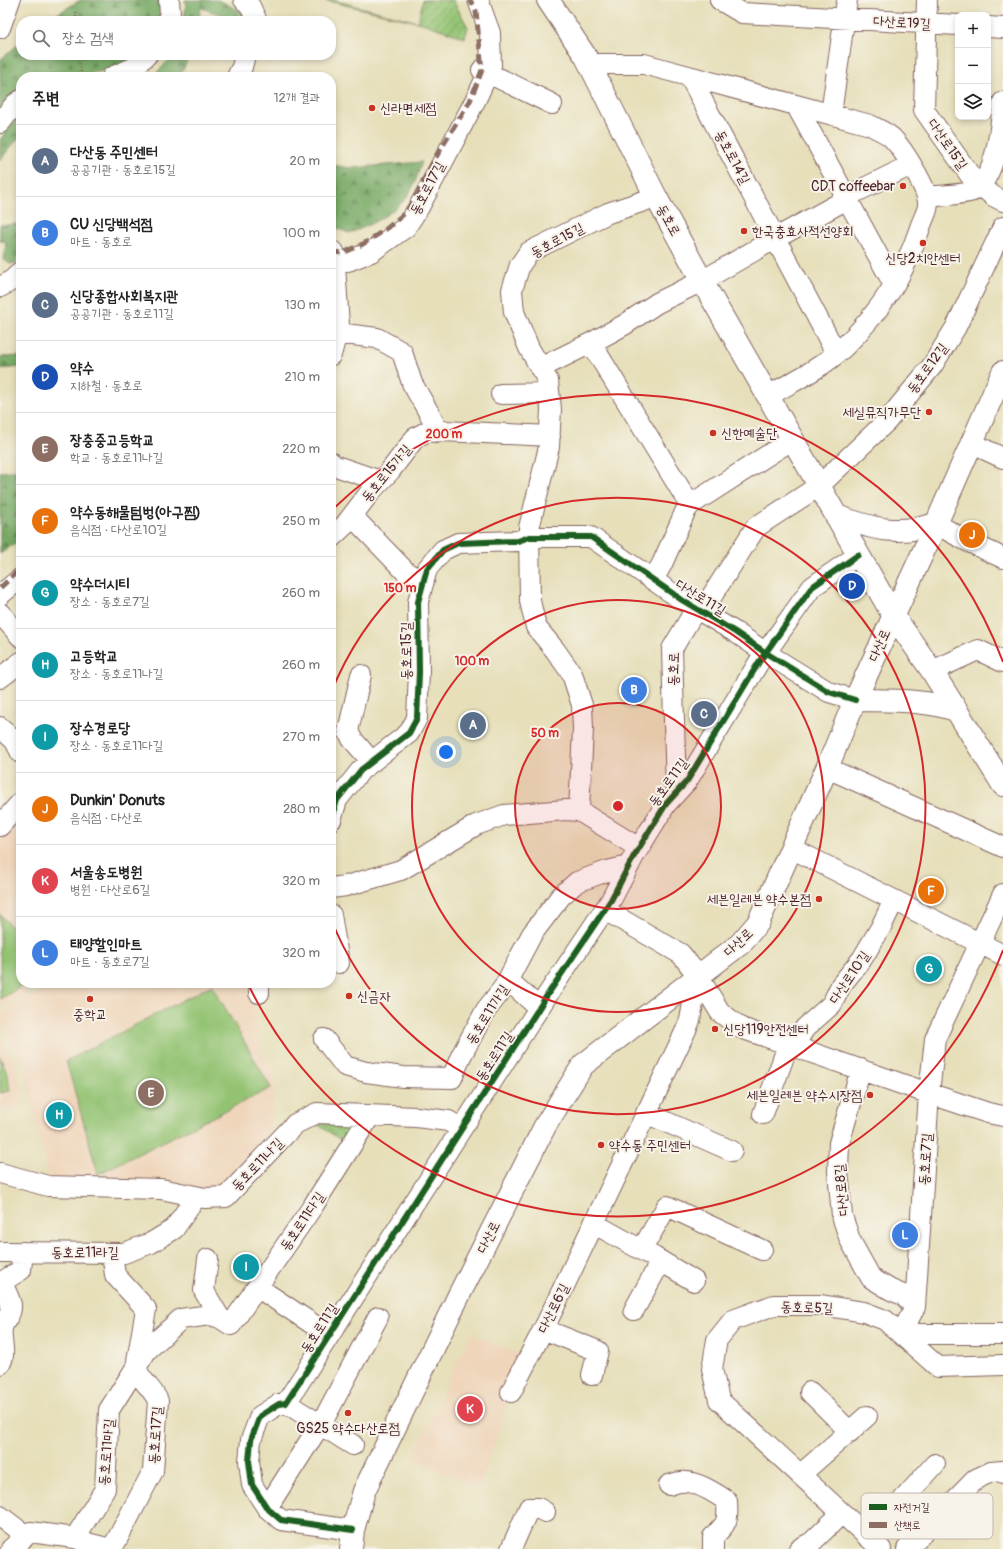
<!DOCTYPE html>
<html lang="ko">
<meta charset="utf-8">
<style>
body{margin:0;font-family:Pangolin,"Poor Story",sans-serif;background:#f6f6f6;color:#222}
.controls{position:absolute;right:12px;top:12px;display:grid;overflow:hidden;border-radius:8px;box-shadow:0 2px 6px #0003}
.controls button{width:36px;height:36px;display:grid;place-items:center;padding:0;border:0;border-bottom:1px solid #e0e0e0;background:#fff;color:#222;font:20px sans-serif}
.you{position:absolute;left:446px;top:752px;width:14px;height:14px;margin:-10px;border:3px solid #fff;border-radius:50%;background:#1a73e8;box-shadow:0 0 0 6px #1a73e833}
.badge{display:grid;place-items:center;width:26px;height:26px;border-radius:50%;background:#db2777;color:#fff;font-size:13px;font-weight:700}
.pin{position:absolute;translate:-50% -50%;border:2px solid #fff;box-shadow:0 1px 4px #0006}
.list{margin:0;padding:0;list-style:none}
h2{display:flex;justify-content:space-between;align-items:center;height:52px;margin:0;padding:0 16px;font-size:17px}
h2 small{font-size:13px;font-weight:400;color:#767676}
.list li{display:grid;grid-template-columns:26px 1fr auto;gap:12px;align-items:center;box-sizing:border-box;height:72px;padding:0 16px;border-top:1px solid #e0e0e0}
.list b{display:block;font-size:15px;white-space:nowrap}
.list p{margin:0;font-size:13px;white-space:nowrap;color:#767676}
.list em{font-size:13px;font-style:normal;color:#767676}
.icon{flex:none;width:22px;height:22px;fill:none;stroke:currentColor;stroke-width:2;stroke-linecap:round;stroke-linejoin:round}
.map{position:relative;flex:none;width:1003px;height:1549px;overflow:hidden}
.search{position:absolute;background:#fff;box-shadow:0 2px 6px #0003;left:16px;top:16px;width:320px;height:44px;display:flex;align-items:center;gap:10px;box-sizing:border-box;padding:0 14px;border-radius:16px;color:#767676;font-size:15px}
.panel{position:absolute;background:#fff;box-shadow:0 2px 6px #0003;left:16px;top:72px;width:320px;height:916px;border-radius:16px}
.map>svg:first-child{display:block}
.built{fill:#efd6bb}
.grass{fill:url(#grass-dots);stroke:#6e714e}
.forest{fill:url(#forest-firs);stroke:#606448}
.garden{fill:url(#garden-furrows);stroke:#6e714e}
.pitch{fill:#93c372;stroke:#6e714e}
.lines{fill:none;stroke-linecap:round;stroke-linejoin:round}
.minor-casing{stroke:#81625d;stroke-width:22}
.major-casing{stroke:#81625d;stroke-width:24}
.path{stroke:#81625d;stroke-width:2.5;stroke-dasharray:1 3;stroke-linecap:butt}
.minor{stroke:#fff;stroke-width:20}
.major{stroke:#fff;stroke-width:22}
.quiet{stroke:#8d6e63;stroke-width:5;stroke-dasharray:10 5;stroke-linecap:butt}
.cycleway-casing{stroke:#f7f3e8;stroke-width:8}
.cycleway{stroke:#1b5e20;stroke-width:6}
.ring{fill:none;stroke:#d62828;stroke-width:2}
.poi-dot{fill:#c8321e;stroke:#f7f3e8;stroke-width:1.5}
.labels{text-anchor:middle;stroke-width:4;stroke-linejoin:round;paint-order:stroke}
.street-label{font-size:14px;fill:#4a1f2b;stroke:#f7f3e8}
.poi-label{font-size:14px;fill:#4a1f2b;stroke:#f7f3e8;text-anchor:start}
.key{fill:#f7f3e8;stroke:#c3b3af;stroke-width:1}
.key-label{font-size:11px;fill:#4a1f2b}
.centre{fill:#d62828;stroke:#f7f3e8;stroke-width:2}
.ring-label{font-size:12px;text-anchor:middle;font-weight:bold;fill:#d62828;stroke:#f7f3e8;stroke-width:4;stroke-linejoin:round;paint-order:stroke}
</style>
<div class="map">
<svg width="1003" height="1549" viewBox="0 0 1003 1549">
<defs>
<pattern id="grass-dots" width="8" height="8" patternUnits="userSpaceOnUse"><rect width="8" height="8" fill="#93c372"/><path d="M2 2h.1M6 6h.1" fill="none" stroke="#7a9e5e" stroke-width="1.8" stroke-linecap="round"/></pattern>
<pattern id="forest-firs" width="22" height="20" patternUnits="userSpaceOnUse"><rect width="22" height="20" fill="#76a964"/><path d="M5 1l3.5 6h-7zM16 11l3.5 6h-7z" fill="#638953"/></pattern>
<pattern id="garden-furrows" width="10" height="10" patternUnits="userSpaceOnUse"><rect width="10" height="10" fill="#93c372"/><path d="M-1 1l2-2M0 10L10 0M9 11l2-2" fill="none" stroke="#7a9e5e"/></pattern>
</defs>
<rect width="100%" height="100%" fill="#f7f3e8"/>
<filter id="ink" filterUnits="userSpaceOnUse"><feTurbulence type="fractalNoise" baseFrequency=".025" numOctaves="2"/><feDisplacementMap in="SourceGraphic" scale="8" xChannelSelector="R" yChannelSelector="G"/><feConvolveMatrix kernelMatrix="1 2 1 2 8 2 1 2 1" color-interpolation-filters="sRGB"/></filter>
<filter id="wash" filterUnits="userSpaceOnUse"><feTurbulence type="fractalNoise" baseFrequency=".012" numOctaves="4" result="noise"/><feDisplacementMap in="SourceGraphic" scale="16" xChannelSelector="R" yChannelSelector="G"/><feGaussianBlur stdDeviation="0.9" result="paint"/><feColorMatrix in="noise" values="0 0 0 0 0 0 0 0 0 0 0 0 0 0 0 0 0 1.4 0 .05"/><feComposite in="paint" operator="in"/></filter>
<g filter="url(#wash)">
<rect width="100%" height="100%" fill="#e6dfba"/>
<path class="built" d="M 21,811 L 21,983 L 46,983 L 0,1007 L 0,834 Z
M 54,983 L 253,983 L 253,1000 L 261,1052 L 275,1072 L 272,1115 L 255,1155 L 226,1188 L 201,1189 L 49,1180 L 23,1065 L 0,1021 L 0,1014 Z
M 0,1033 L 16,1063 L 24,1107 L 0,1112 Z
M 472,1334 L 523,1356 L 479,1489 L 413,1458 L 457,1361 Z"/>
<path class="grass" d="M 323,1121 L 356,1124 L 344,1142 L 317,1124 Z"/>
<path class="forest" d="M 80,0 L 159,0 L 161,5 L 159,21 L 46,21 Z
M 185,0 L 218,0 L 244,13 L 246,21 L 233,21 L 229,17 L 201,8 L 198,21 L 184,21 L 186,4 Z
M 21,42 L 21,55 L 135,55 C 106,79 57,77 21,77 L 21,88 L 8,99 L 0,110 L 0,60 Z
M 174,55 L 189,55 L 184,68 L 178,77 L 152,77 Z
M 21,112 L 21,135 L 0,160 L 0,140 Z
M 422,162 C 418,173 415,185 409,194 C 399,210 367,228 349,233 L 331,226 L 331,165 L 351,168 Z
M 17,224 C 18,237 21,251 16,263 L 10,264 L 3,259 L 6,244 L 4,241 L 0,241 L 0,225 Z
M 21,356 L 21,367 L 0,369 L 0,357 Z
M 21,470 L 21,539 L 0,554 L 0,472 Z"/>
<path class="garden" d="M 324,0 L 333,0 L 418,22 L 423,0 L 453,0 L 468,27 L 465,38 L 425,24 Z"/>
<path class="pitch" d="M 0,914 L 21,938 L 21,983 L 27,983 L 0,999 Z
M 212,985 L 271,1088 L 98,1174 L 66,1061 Z
M 0,1057 L 8,1074 L 10,1091 L 0,1093 Z"/>
</g>
<g filter="url(#ink)">
<g class="lines">
<defs>
<path id="minor" d="M 244,0 L 250,6 L 256,19
M 720,0 L 742,13 L 958,25
M 927,0 L 924,110 L 972,178 L 993,196 L 1003,201
M 167,21 L 170,14 L 169,0
M 988,27 L 1003,28
M 0,28 L 10,0
M 589,64 L 644,64 L 870,125 C 877,129 888,133 893,139 C 903,149 927,188 928,202 C 929,209 923,219 921,225 C 905,274 881,311 844,347 C 822,368 794,381 768,396
M 482,70 L 552,104
M 112,77 L 133,68 L 147,55
M 237,77 L 242,67 L 245,55
M 690,77 L 836,353
M 796,105 L 894,285
M 831,114 L 847,0
M 0,123 L 15,104 L 21,100
M 927,197 C 935,196 968,194 973,191 C 996,179 1001,126 1003,102
M 331,261 L 348,261 L 371,252 L 406,227 L 419,207 L 477,97 L 491,66 L 490,33 L 478,0
M 0,287 C 9,283 15,279 21,271
M 337,333 L 377,338 L 402,352 L 412,383 L 433,420 L 435,432
M 591,343 L 690,505
M 331,355 L 339,325 L 334,252
M 540,368 L 591,343 L 624,325 L 657,303 L 702,281 L 776,238 L 838,204 L 854,193 L 911,165
M 501,394 L 549,393
M 971,443 L 1003,458
M 331,462 L 333,465 L 380,481
M 352,516 L 406,572 L 423,582
M 936,524 L 967,541 L 1003,558
M 331,538 L 345,525 L 371,491 L 390,471 L 415,438 L 426,432 L 443,431 L 550,436
M 653,580 L 662,564 L 685,512 L 690,505 L 793,439
M 0,595 L 21,578
M 0,613 L 21,637
M 932,671 L 978,650 L 1003,662
M 361,675 L 348,731 L 352,739 L 372,762
M 0,678 L 21,662
M 0,727 L 15,741 L 21,753
M 827,768 L 1003,847
M 676,792 L 672,649 L 691,617 L 708,602 L 756,527 L 819,486 L 887,421 L 932,366 L 956,327 L 1003,227
M 579,811 L 583,729 L 582,705 L 572,674 L 555,650 L 536,627 L 530,601 L 529,528 L 549,447 L 551,409 L 548,381 L 529,348 L 514,312 L 512,290 L 520,265 L 529,252 L 608,213 L 656,197
M 331,820 L 337,800 L 361,770 L 409,733 L 417,718 L 419,672 L 418,602 L 427,569 L 443,550 L 458,543 L 518,541 L 529,537 L 591,537 L 682,600 L 735,632 L 766,653 L 829,692 L 855,700
M 0,826 L 21,802
M 791,848 L 1003,955
M 331,888 L 346,886 L 401,870 L 476,825 L 504,815 L 566,810 L 579,811 L 639,848
M 605,910 L 681,954 L 698,976 L 720,1012 L 741,1028 L 916,1089 L 988,1113 L 1003,1116
M 331,915 L 339,963
M 508,980 L 539,1008
M 259,993 L 259,983
M 324,1039 L 345,1066 L 366,1072 L 403,1077 L 452,1078 L 461,1056 L 486,1010 L 504,987 L 532,934 L 561,896 L 577,882 L 607,871 L 629,866
M 861,1069 L 839,1143 L 838,1171 L 842,1216 L 850,1240 L 871,1278 L 891,1290 L 903,1295 L 915,1307
M 646,1113 L 732,1151
M 763,1114 L 786,1051 L 798,1039 L 805,1028 L 832,1004 L 841,985 L 862,959 L 881,927 L 894,900
M 0,1173 L 48,1186 L 161,1189 L 205,1198 L 226,1197 L 295,1124 L 317,1113 L 416,1117 L 449,1121 L 461,1130
M 593,1223 L 654,1257 L 694,1281
M 642,1249 L 667,1206 L 762,1250
M 0,1252 L 124,1253 L 151,1243 L 174,1229 L 196,1197
M 208,1259 L 204,1291 L 220,1318
M 0,1283 L 21,1270 L 23,1252
M 257,1287 L 329,1335
M 634,1310 L 661,1261
M 543,1329 L 598,1351 L 592,1375
M 901,1334 L 915,1307 L 929,1093 L 935,1039 L 1003,894
M 901,1334 L 1003,1334
M 0,1364 C 7,1353 0,1341 2,1328 C 4,1320 12,1315 11,1305 C 10,1298 4,1289 2,1282
M 511,1392 L 547,1322 L 686,1030 L 690,1020 L 698,976
M 810,1392 L 850,1432
M 286,1403 L 353,1445
M 800,1475 L 867,1416
M 669,1485 C 673,1484 677,1482 681,1482 C 695,1480 715,1493 727,1501 C 728,1522 728,1522 713,1537 L 713,1549
M 267,1508 L 325,1417 L 378,1317
M 0,1516 L 26,1536
M 353,1530 L 281,1520 L 267,1508 L 252,1485 L 249,1461 L 251,1440 L 260,1416 L 279,1404 L 286,1403 L 546,997 L 611,900 L 634,856 L 666,804 L 687,781 L 759,662 L 812,587 L 858,555
M 75,1538 L 91,1544 L 111,1549
M 869,1538 L 935,1464
M 11,1549 L 30,1532 L 75,1538 L 105,1489 L 109,1410 L 147,1350 L 181,1319 L 210,1315 L 220,1318 L 231,1325 L 313,1206 L 370,1116
M 112,1549 L 153,1471 L 158,1401 C 152,1387 140,1381 136,1367 L 146,1309 L 115,1275 L 112,1253
M 511,1549 L 529,1508 L 538,1508 L 545,1512
M 799,1549 L 812,1542 L 842,1513
M 881,1549 L 719,1400 L 712,1369 L 717,1340 L 733,1320 L 774,1305 L 821,1305 L 864,1312 L 885,1320 L 938,1367 L 1003,1365
M 907,1549 L 976,1479 L 991,1472 L 1002,1471 L 1003,1473"/>
<path id="major" d="M 548,0 L 586,57 L 656,197 L 702,281 L 893,615 L 932,671 L 1003,785
M 836,516 C 874,529 896,536 936,524
M 855,700 C 889,701 923,699 956,710
M 351,1549 L 353,1530 L 364,1491 L 460,1293 L 545,1126 L 583,1065 L 740,944 L 758,923 L 827,768 L 855,700 L 936,524 L 1003,372"/>
</defs>
<use href="#minor" class="minor-casing"/>
<use href="#major" class="major-casing"/>
<path class="path" d="M 76,21 L 76,9
M 78,55 L 82,77"/>
<use href="#minor" class="minor"/>
<use href="#major" class="major"/>
<path class="quiet" d="M 331,252 L 343,253 L 363,244 L 385,230 L 406,212 L 418,193 L 433,162 L 470,101 L 482,70 L 476,11 L 470,0
M 0,588 L 21,568"/>
<defs>
<path id="cycleway" d="M 331,820 L 337,800 L 361,770 L 409,733 L 417,718 L 419,672 L 418,602 L 427,569 L 443,550 L 458,543 L 518,541 L 529,537 L 591,537 L 682,600 L 735,632 L 766,653 L 829,692 L 855,700
M 353,1530 L 281,1520 L 267,1508 L 252,1485 L 249,1461 L 251,1440 L 260,1416 L 279,1404 L 286,1403 L 546,997 L 611,900 L 634,856 L 666,804 L 687,781 L 759,662 L 812,587 L 858,555"/>
</defs>
<use href="#cycleway" class="cycleway-casing"/>
<use href="#cycleway" class="cycleway"/>
</g>
</g>
<circle cx="618" cy="806" r="103" fill="#d62828" fill-opacity=".12"/>
<g class="ring">
<circle cx="618" cy="806" r="103"/>
<circle cx="618" cy="806" r="206"/>
<path d="M331 693A308 308 0 1 1 331 919"/>
<path d="M1003 950A411 411 0 0 1 249 986M332 510A411 411 0 0 1 1003 662"/>
</g>
<g class="poi-dot">
<circle cx="372" cy="108" r="4"/>
<circle cx="903" cy="186" r="4"/>
<circle cx="744" cy="231" r="4"/>
<circle cx="923" cy="243" r="4"/>
<circle cx="929" cy="412" r="4"/>
<circle cx="713" cy="433" r="4"/>
<circle cx="819" cy="899" r="4"/>
<circle cx="349" cy="996" r="4"/>
<circle cx="90" cy="999" r="4"/>
<circle cx="715" cy="1029" r="4"/>
<circle cx="870" cy="1095" r="4"/>
<circle cx="601" cy="1145" r="4"/>
<circle cx="348" cy="1413" r="4"/>
</g>
<g class="labels">
<g class="street-label">
<text transform="translate(902 22) rotate(3)" y="5">다산로19길</text>
<text transform="translate(948 144) rotate(55)" y="5">다산로15길</text>
<text transform="translate(733 157) rotate(62)" y="5">동호로14길</text>
<text transform="translate(427 188) rotate(-62)" y="5">동호로17길</text>
<text transform="translate(669 220) rotate(61)" y="5">동호로</text>
<text transform="translate(557 240) rotate(-28)" y="5">동호로15길</text>
<text transform="translate(927 368) rotate(-54)" y="5">동호로12길</text>
<text transform="translate(386 473) rotate(-51)" y="5">동호로15가길</text>
<text transform="translate(701 597) rotate(32)" y="5">다산로11길</text>
<text transform="translate(879 645) rotate(-66)" y="5">다산로</text>
<text transform="translate(406 651) rotate(-90)" y="5">동호로15길</text>
<text transform="translate(673 669) rotate(-88)" y="5">동호로</text>
<text transform="translate(668 782) rotate(-54)" y="5">동호로11길</text>
<text transform="translate(738 942) rotate(-43)" y="5">다산로</text>
<text transform="translate(849 977) rotate(-56)" y="5">다산로10길</text>
<text transform="translate(487 1014) rotate(-58)" y="5">동호로11가길</text>
<text transform="translate(494 1056) rotate(-57)" y="5">동호로11길</text>
<text transform="translate(925 1159) rotate(-86)" y="5">동호로7길</text>
<text transform="translate(257 1164) rotate(-46)" y="5">동호로11나길</text>
<text transform="translate(841 1190) rotate(-95)" y="5">다산로8길</text>
<text transform="translate(302 1221) rotate(-56)" y="5">동호로11다길</text>
<text transform="translate(488 1237) rotate(-63)" y="5">다산로</text>
<text x="85" y="1257">동호로11라길</text>
<text transform="translate(807 1307) rotate(2)" y="5">동호로5길</text>
<text transform="translate(553 1308) rotate(-64)" y="5">다산로6길</text>
<text transform="translate(319 1328) rotate(-57)" y="5">동호로11길</text>
<text transform="translate(155 1435) rotate(-86)" y="5">동호로17길</text>
<text transform="translate(106 1452) rotate(-85)" y="5">동호로11마길</text>
</g>
<g class="poi-label">
<text x="380" y="113">신라면세점</text>
<text x="895" y="191" text-anchor="end">CDT coffeebar</text>
<text x="752" y="236">한국충효사적선양회</text>
<text x="923" y="263" text-anchor="middle">신당2치안센터</text>
<text x="921" y="417" text-anchor="end">세실뮤직가무단</text>
<text x="721" y="438">신한예술단</text>
<text x="811" y="904" text-anchor="end">세븐일레븐 약수본점</text>
<text x="357" y="1001">신금자</text>
<text x="90" y="1019" text-anchor="middle">중학교</text>
<text x="723" y="1034">신당119안전센터</text>
<text x="862" y="1100" text-anchor="end">세븐일레븐 약수시장점</text>
<text x="609" y="1150">약수동 주민센터</text>
<text x="348" y="1433" text-anchor="middle">GS25 약수다산로점</text>
</g>
</g>
<rect x="861" y="1493" width="132" height="46" rx="6" class="key"/>
<rect x="869" y="1504" width="18" height="6" fill="#1b5e20"/>
<rect x="869" y="1522" width="18" height="6" fill="#8d6e63"/>
<g class="key-label">
<text x="894" y="1511">자전거길</text>
<text x="894" y="1529">산책로</text>
</g>
<circle cx="618" cy="806" r="6" class="centre"/>
<g class="ring-label">
<text x="444" y="438">200 m</text>
<text x="400" y="592">150 m</text>
<text x="472" y="665">100 m</text>
<text x="545" y="737">50 m</text>
</g>
</svg>
<div class="controls">
<button>+</button>
<button>−</button>
<button><svg class="icon" aria-label="layers" viewBox="0 0 24 24"><path d="M12 4l9 5-9 5-9-5zM3 14l9 5 9-5"/></svg></button>
</div>
<div class="you"></div>
<div class="pin badge" style="left:473px;top:725px;background:#5c6f8a">A</div>
<div class="pin badge" style="left:634px;top:690px;background:#3f7fe0">B</div>
<div class="pin badge" style="left:704px;top:714px;background:#5c6f8a">C</div>
<div class="pin badge" style="left:852px;top:586px;background:#1a4fb4">D</div>
<div class="pin badge" style="left:151px;top:1093px;background:#8d6e63">E</div>
<div class="pin badge" style="left:931px;top:891px;background:#e8710a">F</div>
<div class="pin badge" style="left:929px;top:969px;background:#0f9aa8">G</div>
<div class="pin badge" style="left:59px;top:1115px;background:#0f9aa8">H</div>
<div class="pin badge" style="left:246px;top:1267px;background:#0f9aa8">I</div>
<div class="pin badge" style="left:972px;top:535px;background:#e8710a">J</div>
<div class="pin badge" style="left:470px;top:1409px;background:#e0444e">K</div>
<div class="pin badge" style="left:905px;top:1235px;background:#3f7fe0">L</div>
<div class="search"><svg class="icon" aria-label="search" viewBox="0 0 24 24"><circle cx="10" cy="10" r="6"/><path d="M15 15l6 6"/></svg>장소 검색</div>
<section class="panel">
<h2>주변<small>12개 결과</small></h2>
<ul class="list">
<li><span class="badge" style="background:#5c6f8a">A</span><div><b>다산동 주민센터</b><p>공공기관 · 동호로15길</p></div><em>20 m</em></li>
<li><span class="badge" style="background:#3f7fe0">B</span><div><b>CU 신당백석점</b><p>마트 · 동호로</p></div><em>100 m</em></li>
<li><span class="badge" style="background:#5c6f8a">C</span><div><b>신당종합사회복지관</b><p>공공기관 · 동호로11길</p></div><em>130 m</em></li>
<li><span class="badge" style="background:#1a4fb4">D</span><div><b>약수</b><p>지하철 · 동호로</p></div><em>210 m</em></li>
<li><span class="badge" style="background:#8d6e63">E</span><div><b>장충중고등학교</b><p>학교 · 동호로11나길</p></div><em>220 m</em></li>
<li><span class="badge" style="background:#e8710a">F</span><div><b>약수동해물텀벙(아구찜)</b><p>음식점 · 다산로10길</p></div><em>250 m</em></li>
<li><span class="badge" style="background:#0f9aa8">G</span><div><b>약수더시티</b><p>장소 · 동호로7길</p></div><em>260 m</em></li>
<li><span class="badge" style="background:#0f9aa8">H</span><div><b>고등학교</b><p>장소 · 동호로11나길</p></div><em>260 m</em></li>
<li><span class="badge" style="background:#0f9aa8">I</span><div><b>장수경로당</b><p>장소 · 동호로11다길</p></div><em>270 m</em></li>
<li><span class="badge" style="background:#e8710a">J</span><div><b>Dunkin' Donuts</b><p>음식점 · 다산로</p></div><em>280 m</em></li>
<li><span class="badge" style="background:#e0444e">K</span><div><b>서울송도병원</b><p>병원 · 다산로6길</p></div><em>320 m</em></li>
<li><span class="badge" style="background:#3f7fe0">L</span><div><b>태양할인마트</b><p>마트 · 동호로7길</p></div><em>320 m</em></li>
</ul>
</section>
</div>
